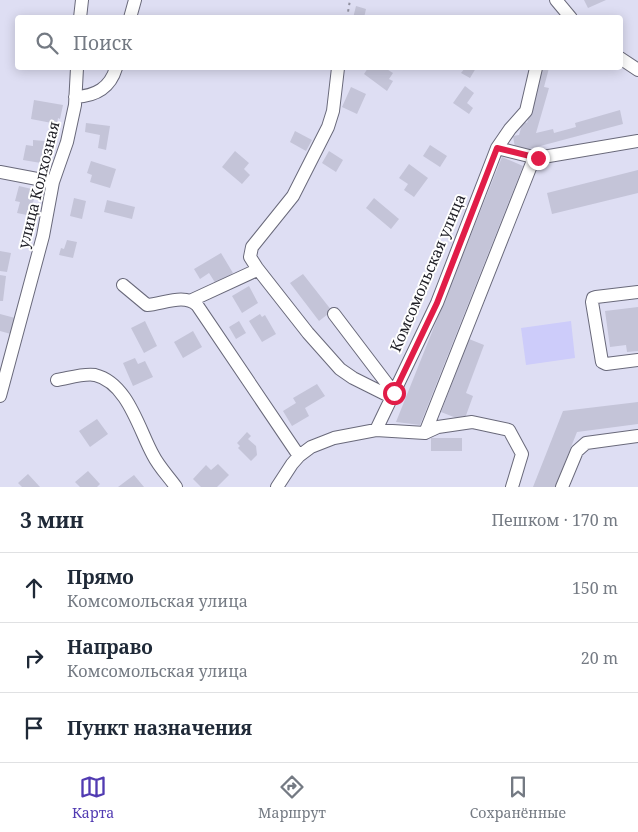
<!DOCTYPE html>
<html lang="ru">
<meta charset="utf-8">
<style>
body{margin:0;font-family:"Noto Serif",serif;background:#f6f6f7;color:#1f2937}
.stop{position:absolute;width:15px;height:15px;margin:-11px;border:4px solid #e11d48;border-radius:50%;background:#fff}
.stop.end{background:#e11d48;border-color:#fff;box-shadow:0 1px 5px #0008}
.list{margin:0;padding:0;list-style:none}
h2{display:flex;justify-content:space-between;align-items:center;height:65px;margin:0;padding:0 20px;font-size:21px}
h2 small{font-size:16px;font-weight:400;color:#747a83}
.list li{display:grid;grid-template-columns:32px 1fr auto;gap:15px;align-items:center;box-sizing:border-box;height:70px;padding:0 20px;border-top:1px solid #e0e1e3}
.list b{display:block;font-size:19px;white-space:nowrap}
.list p{margin:0;font-size:16px;white-space:nowrap;color:#747a83}
.list em{font-size:16px;font-style:normal;color:#747a83}
.icon{flex:none;width:28px;height:28px;fill:none;stroke:currentColor;stroke-width:2;stroke-linecap:round;stroke-linejoin:round}
.map{position:relative;flex:none;width:638px;height:487px;overflow:hidden}
.search{position:absolute;background:#fff;box-shadow:0 2px 12px #0003;left:15px;right:15px;top:15px;height:55px;display:flex;align-items:center;gap:12px;box-sizing:border-box;padding:0 18px;border-radius:5px;color:#747a83;font-size:19px}
.sheet{height:275px;background:#fff}
nav{display:flex;justify-content:space-around;align-items:center;box-sizing:border-box;height:70px;border-top:1px solid #e0e1e3;background:#fff;font-size:14px;color:#747a83}
nav a{display:grid;justify-items:center;gap:2px}
nav .on{color:#513bb2}
.map>svg:first-child{display:block}
.pitch{fill:#cdccfa}
.building{fill:#c4c4d8}
.lines{fill:none;stroke-linecap:round;stroke-linejoin:round}
.minor-casing{stroke:#69697a;stroke-width:14}
.path{stroke:#90909f;stroke-width:2;stroke-dasharray:2.5 4;stroke-linecap:butt}
.minor{stroke:#fff;stroke-width:12}
.route{stroke:#e11d48;stroke-width:6}
.labels{text-anchor:middle;stroke-width:4;stroke-linejoin:round;paint-order:stroke}
.street-label{font-size:15px;fill:#1e1e25;stroke:#fff}
</style>
<div class="map">
<svg width="638" height="487" viewBox="0 0 638 487">
<rect width="100%" height="100%" fill="#dedef3"/>
<path class="pitch" d="M 571,321 L 575,358 L 526,365 L 521,328 Z"/>
<path class="building" d="M 584,0 L 606,0 L 588,8 Z
M 356,6 L 366,9 L 364,18 L 353,18 Z
M 368,68 L 385,68 L 393,73 L 389,79 L 393,81 L 387,91 L 364,74 Z
M 465,68 L 476,68 L 470,78 L 461,73 Z
M 543,68 L 549,68 L 544,87 L 549,88 L 536,133 L 553,129 L 554,133 L 576,127 L 575,123 L 620,110 L 623,124 L 529,149 L 515,148 L 513,136 L 519,135 L 523,121 L 527,123 Z
M 465,86 L 474,93 L 467,103 L 473,108 L 469,114 L 453,103 Z
M 351,87 L 366,94 L 357,114 L 342,107 Z
M 34,100 L 63,105 L 60,119 L 58,118 L 57,124 L 31,119 Z
M 86,123 L 110,126 L 106,150 L 98,148 L 100,135 L 85,132 Z
M 295,131 L 312,140 L 306,151 L 290,142 Z
M 33,140 L 45,141 L 41,163 L 23,160 L 26,145 L 33,146 Z
M 430,145 L 447,156 L 440,167 L 423,156 Z
M 235,151 L 249,163 L 244,169 L 250,175 L 242,184 L 222,167 Z
M 329,151 L 343,160 L 336,172 L 322,163 Z
M 502,157 L 523,166 L 420,425 L 396,422 Z
M 91,161 L 116,169 L 110,188 L 90,182 L 92,175 L 87,173 Z
M 409,164 L 428,178 L 414,197 L 404,190 L 408,184 L 399,178 Z
M 638,170 L 638,193 L 552,214 L 547,193 Z
M 19,186 L 36,190 L 32,207 L 38,208 L 37,215 L 32,214 L 32,216 L 17,213 L 20,202 L 15,201 Z
M 74,198 L 86,201 L 82,219 L 70,216 Z
M 374,198 L 399,219 L 391,229 L 366,208 Z
M 107,200 L 135,207 L 132,219 L 104,212 Z
M 67,240 L 77,242 L 73,258 L 59,255 L 61,248 L 64,249 Z
M 0,251 L 11,253 L 7,272 L 0,271 Z
M 221,253 L 233,273 L 216,284 L 209,273 L 200,279 L 194,269 Z
M 303,274 L 332,311 L 319,321 L 290,283 Z
M 0,275 L 6,276 L 3,301 L 0,301 Z
M 249,286 L 258,303 L 242,313 L 232,296 Z
M 638,307 L 638,351 L 627,352 L 626,345 L 610,347 L 605,311 Z
M 0,314 L 15,318 L 11,334 L 0,331 Z
M 260,314 L 262,317 L 265,315 L 276,334 L 262,342 L 249,321 Z
M 145,321 L 157,346 L 144,353 L 131,328 Z
M 239,321 L 246,333 L 236,339 L 229,327 Z
M 193,331 L 202,347 L 183,358 L 174,342 Z
M 469,339 L 484,345 L 466,393 L 473,396 L 464,421 L 441,412 Z
M 135,358 L 138,364 L 145,361 L 153,377 L 133,386 L 123,363 Z
M 317,384 L 325,396 L 305,408 L 309,416 L 292,426 L 283,411 L 296,403 L 293,398 Z
M 638,402 L 638,424 L 577,432 L 555,487 L 533,487 L 563,411 Z
M 97,419 L 108,434 L 90,447 L 79,431 Z
M 247,432 L 251,436 L 248,439 L 256,446 L 257,455 L 251,461 L 238,448 L 240,446 L 237,443 Z
M 431,438 L 462,438 L 462,451 L 431,451 Z
M 218,464 L 229,475 L 217,487 L 201,487 L 193,479 L 206,465 L 211,470 Z
M 88,471 L 100,484 L 97,487 L 80,487 L 75,482 Z
M 28,474 L 40,487 L 22,487 L 18,483 Z
M 134,475 L 144,487 L 118,487 Z"/>
<g class="lines">
<defs>
<path id="minor" d="M 556,0 L 571,18
M 80,18 L 82,0
M 130,18 L 135,0
M 620,58 L 638,70
M 338,68 L 333,111 L 328,127 L 293,196 L 252,247 L 250,257 L 257,268 L 308,333 L 340,369 L 353,378 L 391,397
M 75,97 C 96,96 110,88 116,68
M 497,148 L 537,158 L 638,141
M 0,172 L 53,182
M 123,285 L 147,305 C 163,304 184,293 197,305 L 299,456
M 638,292 L 596,297 L 593,298 L 592,302 L 602,362 L 606,364 L 638,360
M 192,300 L 257,270
M 334,314 L 394,393
M 57,380 C 69,378 84,373 95,375 C 128,383 139,430 153,455 C 159,467 169,477 176,487
M 0,396 L 43,236 L 53,182 L 67,142 L 75,105 L 77,68
M 376,430 L 437,303 L 497,148 L 510,129 L 526,111 L 536,68
M 425,433 L 534,158
M 277,487 L 292,464 L 299,456 L 311,447 L 334,438 L 376,430 L 425,433 L 438,427 L 472,422 L 509,430 L 522,454 L 512,487
M 562,487 L 577,451 L 586,443 L 638,436"/>
</defs>
<use href="#minor" class="minor-casing"/>
<path class="path" d="M 347,18 L 350,0"/>
<use href="#minor" class="minor"/>
</g>
<g class="lines">
<path class="route" d="M 394,393 L 437,303 L 497,148 L 538,158"/>
</g>
<g class="labels">
<g class="street-label">
<text transform="translate(39 185) rotate(-76)" y="5">улица Колхозная</text>
<text transform="translate(428 273) rotate(-67)" y="5">Комсомольская улица</text>
</g>
</g>
</svg>
<div class="stop" style="left:394px;top:393px"></div>
<div class="stop end" style="left:538px;top:158px"></div>
<div class="search"><svg class="icon" aria-label="search" viewBox="0 0 24 24"><circle cx="10" cy="10" r="6"/><path d="M15 15l6 6"/></svg>Поиск</div>
</div>
<section class="sheet">
<h2>3 мин<small>Пешком · 170 m</small></h2>
<ul class="list">
<li><svg class="icon" aria-label="ahead" viewBox="0 0 24 24"><path d="M12 20V5M6 11l6-6 6 6"/></svg><div><b>Прямо</b><p>Комсомольская улица</p></div><em>150 m</em></li>
<li><svg class="icon" aria-label="right" viewBox="0 0 24 24"><path d="M7 20v-9h11M14 6l5 5-5 5"/></svg><div><b>Направо</b><p>Комсомольская улица</p></div><em>20 m</em></li>
<li><svg class="icon" aria-label="arrive" viewBox="0 0 24 24"><path d="M6 21V4h12l-3 4 3 4H6"/></svg><div><b>Пункт назначения</b></div></li>
</ul>
</section>
<nav>
<a class="on"><svg class="icon" aria-label="map" viewBox="0 0 24 24"><path d="M3 6l6-2 6 2 6-2v14l-6 2-6-2-6 2zM9 4v14M15 6v14"/></svg>Карта</a>
<a><svg class="icon" aria-label="directions" viewBox="0 0 24 24"><path d="M12 3l9 9-9 9-9-9zM9 14v-3h6M13 9l2 2-2 2"/></svg>Маршрут</a>
<a><svg class="icon" aria-label="saved" viewBox="0 0 24 24"><path d="M7 4h10v16l-5-4-5 4z"/></svg>Сохранённые</a>
</nav>
